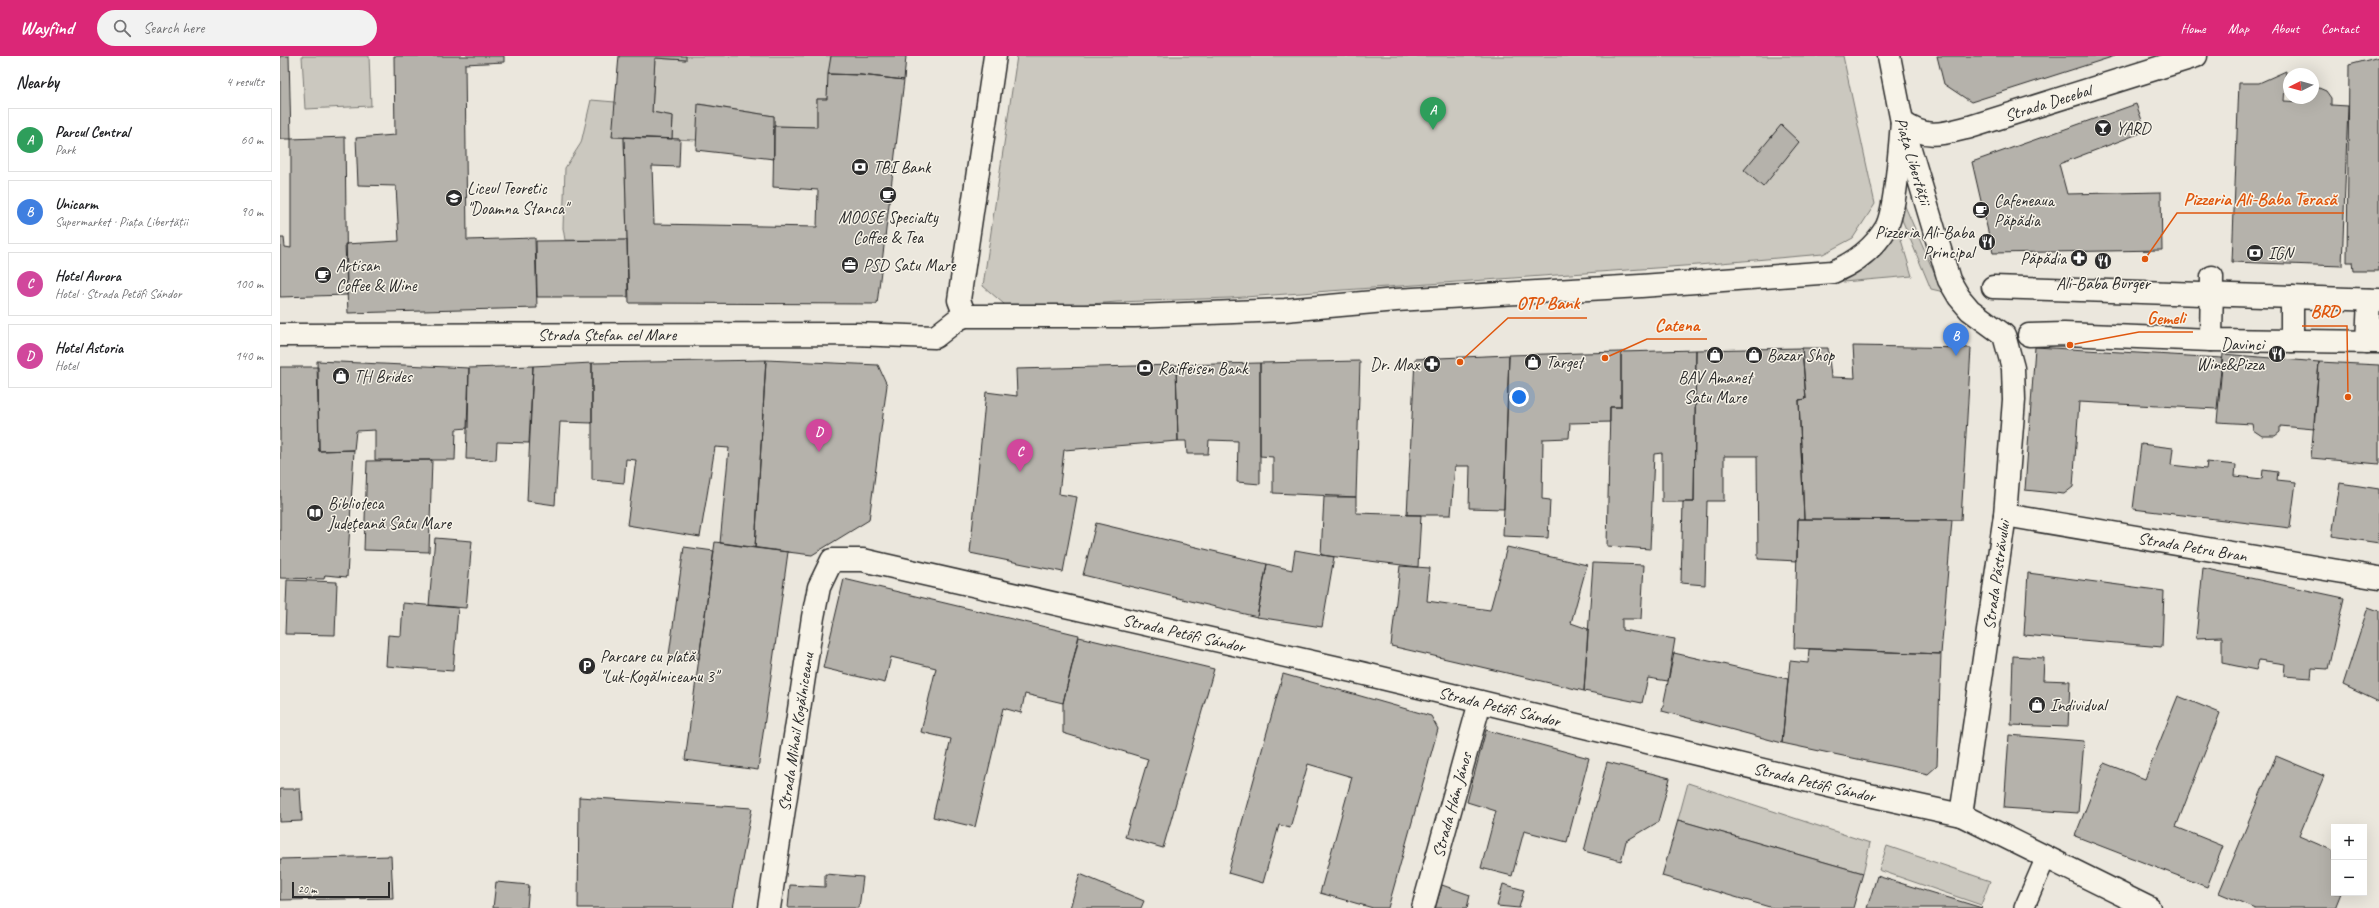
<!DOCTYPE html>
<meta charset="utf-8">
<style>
body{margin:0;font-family:Caveat,sans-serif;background:#f2f2f2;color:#202124}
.controls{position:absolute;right:12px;bottom:12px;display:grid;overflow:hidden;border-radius:0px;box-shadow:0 4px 16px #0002}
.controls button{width:36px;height:36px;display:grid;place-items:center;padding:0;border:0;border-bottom:1px solid #e0e0e0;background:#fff;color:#202124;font:20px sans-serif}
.compass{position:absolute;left:2003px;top:12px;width:36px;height:36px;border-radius:50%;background:#fff;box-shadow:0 4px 16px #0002;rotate:264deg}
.scale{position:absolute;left:12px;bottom:10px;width:98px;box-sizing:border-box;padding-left:4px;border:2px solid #2b2b2b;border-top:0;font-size:11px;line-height:14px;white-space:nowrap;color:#2b2b2b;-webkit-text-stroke:3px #f7f3e8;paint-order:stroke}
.you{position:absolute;left:1239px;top:341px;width:14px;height:14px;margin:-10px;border:3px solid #fff;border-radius:50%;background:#1a73e8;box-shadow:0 0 0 6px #1a73e833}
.badge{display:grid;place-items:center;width:26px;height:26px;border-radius:50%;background:#db2777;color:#fff;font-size:13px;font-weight:700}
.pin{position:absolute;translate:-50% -33px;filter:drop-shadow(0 1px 2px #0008)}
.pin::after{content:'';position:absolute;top:21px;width:14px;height:12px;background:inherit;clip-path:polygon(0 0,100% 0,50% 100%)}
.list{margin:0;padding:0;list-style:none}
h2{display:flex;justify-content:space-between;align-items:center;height:52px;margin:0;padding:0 16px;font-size:17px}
h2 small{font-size:13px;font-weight:400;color:#757577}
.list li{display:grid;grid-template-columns:26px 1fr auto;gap:12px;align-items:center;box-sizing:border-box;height:64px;margin:0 8px 8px;padding:0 8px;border:1px solid #e0e0e0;border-radius:0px}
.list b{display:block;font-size:15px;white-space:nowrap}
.list p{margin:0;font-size:13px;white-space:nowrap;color:#757577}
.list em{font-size:13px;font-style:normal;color:#757577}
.icon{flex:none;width:22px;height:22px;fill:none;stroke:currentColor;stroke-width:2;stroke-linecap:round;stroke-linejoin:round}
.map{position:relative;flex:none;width:2099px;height:852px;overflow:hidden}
header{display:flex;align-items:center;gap:24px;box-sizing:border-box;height:56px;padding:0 20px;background:#db2777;color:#fff}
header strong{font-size:19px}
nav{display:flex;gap:22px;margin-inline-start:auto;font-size:14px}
.search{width:280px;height:36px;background:#f2f2f2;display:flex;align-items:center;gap:10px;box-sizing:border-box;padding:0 14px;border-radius:22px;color:#757577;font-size:15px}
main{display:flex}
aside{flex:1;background:#fff}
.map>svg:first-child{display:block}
.green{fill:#cbc8bf;stroke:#7b7a75}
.building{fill:#b5b2ab;stroke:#2b2b2b}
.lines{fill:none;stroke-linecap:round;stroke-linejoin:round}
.lane-casing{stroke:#2b2b2b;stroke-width:22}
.street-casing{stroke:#2b2b2b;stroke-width:25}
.secondary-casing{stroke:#2b2b2b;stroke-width:25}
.lane{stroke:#f7f3e8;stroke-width:19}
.street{stroke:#f7f3e8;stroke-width:22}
.secondary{stroke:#f7f3e8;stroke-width:22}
.labels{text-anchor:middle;stroke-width:3;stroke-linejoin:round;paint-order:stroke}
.street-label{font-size:17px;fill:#2b2b2b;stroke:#f7f3e8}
.poi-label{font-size:17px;fill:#2b2b2b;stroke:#f7f3e8;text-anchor:start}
.leader{fill:none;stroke:#df570e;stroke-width:1.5}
.callout-dot{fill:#df570e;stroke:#f7f3e8;stroke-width:1.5}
.callout-label{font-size:18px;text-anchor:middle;font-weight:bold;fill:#df570e;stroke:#f7f3e8;stroke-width:3;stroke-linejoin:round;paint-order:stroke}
</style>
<header>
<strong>Wayfind</strong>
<div class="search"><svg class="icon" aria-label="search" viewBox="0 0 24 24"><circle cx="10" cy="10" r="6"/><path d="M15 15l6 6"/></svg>Search here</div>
<nav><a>Home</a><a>Map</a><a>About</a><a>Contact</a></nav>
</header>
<main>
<aside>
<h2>Nearby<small>4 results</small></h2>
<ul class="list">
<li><span class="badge" style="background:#2e9e5b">A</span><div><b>Parcul Central</b><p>Park</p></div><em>60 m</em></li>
<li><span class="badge" style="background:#3f7fe0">B</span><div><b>Unicarm</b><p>Supermarket · Piața Libertății</p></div><em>90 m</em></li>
<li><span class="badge" style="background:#d1479c">C</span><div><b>Hotel Aurora</b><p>Hotel · Strada Petőfi Sándor</p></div><em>100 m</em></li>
<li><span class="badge" style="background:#d1479c">D</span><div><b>Hotel Astoria</b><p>Hotel</p></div><em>140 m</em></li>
</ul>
</aside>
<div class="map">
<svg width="2099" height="852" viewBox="0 0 2099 852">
<rect width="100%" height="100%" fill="#ebe7dd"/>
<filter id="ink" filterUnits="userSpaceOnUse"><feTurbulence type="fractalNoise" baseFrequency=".025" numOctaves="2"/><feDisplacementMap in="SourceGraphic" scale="8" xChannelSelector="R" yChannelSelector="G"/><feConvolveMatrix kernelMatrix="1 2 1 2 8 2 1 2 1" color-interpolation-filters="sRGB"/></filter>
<g filter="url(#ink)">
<path class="green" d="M 22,0 L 89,0 L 91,50 L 25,53 Z
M 406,0 L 551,0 L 547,43 L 537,43 L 537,71 L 494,70 L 494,60 L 419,48 L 417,84 L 392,83 L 393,60 L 372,56 L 375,2 L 405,4 Z
M 737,0 L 1563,0 L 1595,148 L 1573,182 L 1543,198 L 1418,209 L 950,242 L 837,246 L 731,254 L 703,230 Z
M 311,44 L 335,46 L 344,81 L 347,184 L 285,184 L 283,172 L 285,112 L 301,87 Z
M 1621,141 L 1659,228 L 1664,236 L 1651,233 L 1618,154 Z
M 1615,164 L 1632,220 L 1563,226 L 1592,197 Z
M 1408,727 L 1590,787 L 1583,817 L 1398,764 Z
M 1607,790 L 1710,825 L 1701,849 L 1599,814 Z"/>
<path class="building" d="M 0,0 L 9,0 L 11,83 L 0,83 Z
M 114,0 L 224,0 L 224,6 L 185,8 L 187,184 L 255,182 L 257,252 L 68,257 L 65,188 L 119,185 L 116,130 L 78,129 L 76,82 L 115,79 Z
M 339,0 L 406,0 L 406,4 L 375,2 L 372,56 L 393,60 L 392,83 L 332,81 Z
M 551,0 L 626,0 L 624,24 L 581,19 L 548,18 Z
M 1657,0 L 1835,0 L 1691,46 L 1664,28 Z
M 2099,1 L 2099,215 L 2073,215 L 2072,206 L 2067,206 L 2069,9 Z
M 2006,15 L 2004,45 L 2023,46 L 2023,42 L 2033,42 L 2033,34 L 2039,32 L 2046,35 L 2051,42 L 2051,49 L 2068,50 L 2062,210 L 1952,206 L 1959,27 L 1979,27 Z
M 548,18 L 581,19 L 624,24 L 597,248 L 349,247 L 344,81 L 400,83 L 399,111 L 372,110 L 374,168 L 537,171 L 538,134 L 493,131 L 494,70 L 537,71 L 537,43 L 547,43 Z
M 418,48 L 494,60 L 494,103 L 416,94 Z
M 1856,48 L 1866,75 L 1779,108 L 1787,138 L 1881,136 L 1882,194 L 1713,197 L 1692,106 Z
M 1501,69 L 1519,86 L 1483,131 L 1464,114 Z
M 65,81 L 67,239 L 0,241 L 0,182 L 4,182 L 5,191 L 11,192 L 11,83 Z
M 347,184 L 348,241 L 257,241 L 256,185 Z
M 1573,290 L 1691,292 L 1681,464 L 1524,463 L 1519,344 L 1526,343 L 1522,292 L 1548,292 L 1551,321 L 1575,322 Z
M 1755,291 L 1942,302 L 1937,353 L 1799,346 L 1793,431 L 1784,438 L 1745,434 Z
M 1522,292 L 1526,343 L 1519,344 L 1524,463 L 1518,463 L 1517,505 L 1478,503 L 1477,400 L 1444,400 L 1444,445 L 1427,445 L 1425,529 L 1401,527 L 1403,446 L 1414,446 L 1416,294 Z
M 1416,294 L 1414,446 L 1382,446 L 1382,397 L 1374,398 L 1370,493 L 1327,490 L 1330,351 L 1341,351 L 1341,296 Z
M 1341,296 L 1341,351 L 1330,351 L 1330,366 L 1290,367 L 1289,382 L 1263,383 L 1262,443 L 1270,444 L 1268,482 L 1223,480 L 1229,299 Z
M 1943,298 L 2039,306 L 2034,373 L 2000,370 L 2000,376 L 1995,380 L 1982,380 L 1973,374 L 1972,368 L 1937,366 Z
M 1229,299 L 1224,453 L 1189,452 L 1190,410 L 1175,410 L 1171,459 L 1127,459 L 1135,303 Z
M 486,304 L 598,309 L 607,329 L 589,464 L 532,499 L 475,492 Z
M 486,304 L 475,492 L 440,487 L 449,392 L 435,391 L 420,481 L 347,469 L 356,404 L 346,403 L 344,427 L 312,424 L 312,307 Z
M 37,305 L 189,312 L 188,372 L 176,373 L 175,404 L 95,404 L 95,374 L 76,375 L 74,394 L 39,395 Z
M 1080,305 L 1076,441 L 993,437 L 993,401 L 980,400 L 980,307 Z
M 2039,306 L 2099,309 L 2099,408 L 2031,402 Z
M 312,307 L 312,367 L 280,366 L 275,449 L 247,445 L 253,310 Z
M 980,307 L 980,428 L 957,426 L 958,385 L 929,384 L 928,398 L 907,398 L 906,385 L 898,385 L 896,309 Z
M 896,309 L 898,385 L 784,394 L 779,438 L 797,441 L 783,516 L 690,497 L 706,336 L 737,340 L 736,313 Z
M 253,310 L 249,387 L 217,386 L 216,404 L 186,403 L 189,312 Z
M 0,311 L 38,311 L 39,395 L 74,394 L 67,521 L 45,519 L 44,523 L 0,522 Z
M 1861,388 L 1893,392 L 1891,409 L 1926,413 L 1927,406 L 1956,409 L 1955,420 L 1982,423 L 1983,414 L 1998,416 L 1997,424 L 2016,426 L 2010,472 L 1853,453 Z
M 152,404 L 149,496 L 84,494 L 87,405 Z
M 2060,427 L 2099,433 L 2099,487 L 2052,480 Z
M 1044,441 L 1076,441 L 1076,457 L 1141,459 L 1138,511 L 1041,499 Z
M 1518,463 L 1672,464 L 1661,598 L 1514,592 Z
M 816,467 L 987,508 L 977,561 L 803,519 Z
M 155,482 L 192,485 L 186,552 L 149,549 Z
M 435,486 L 508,496 L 478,714 L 405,704 Z
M 404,491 L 434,495 L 419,603 L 389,599 Z
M 1227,491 L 1307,509 L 1291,567 L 1308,573 L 1304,635 L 1111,590 L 1120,510 L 1150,512 L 1147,545 L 1210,554 Z
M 1015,494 L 1054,501 L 1042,571 L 977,561 L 987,508 L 1012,514 Z
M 1313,507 L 1364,509 L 1361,563 L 1342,563 L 1342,574 L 1395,583 L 1388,625 L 1368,622 L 1362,647 L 1304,635 Z
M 1923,512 L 2064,542 L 2048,613 L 2032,612 L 2031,622 L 2004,620 L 2005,608 L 1979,604 L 1976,614 L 1942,607 L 1942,581 L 1916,582 Z
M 1748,517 L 1884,535 L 1882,591 L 1744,579 Z
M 564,523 L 799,579 L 783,647 L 745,638 L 741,657 L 723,652 L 695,771 L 653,761 L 671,683 L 641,676 L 656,612 L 611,601 L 605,627 L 543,612 Z
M 7,524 L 57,526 L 55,579 L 5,578 Z
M 123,547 L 178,552 L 173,615 L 106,610 L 108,579 L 121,580 Z
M 2088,551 L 2099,555 L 2099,646 L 2063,629 Z
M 799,581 L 934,613 L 883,792 L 845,781 L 868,703 L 783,677 L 783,647 Z
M 1529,593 L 1661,598 L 1657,710 L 1648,718 L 1502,687 L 1510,605 L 1528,607 Z
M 1394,597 L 1508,623 L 1502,687 L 1382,655 Z
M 1733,600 L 1764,602 L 1763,624 L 1790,625 L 1788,671 L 1731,669 Z
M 1003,618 L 1151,660 L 1158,673 L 1108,852 L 1093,852 L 1040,837 L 1072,721 L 1028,708 L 1010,772 L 999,769 L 983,827 L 948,817 Z
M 1898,640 L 1940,657 L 1896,771 L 1943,790 L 1927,831 L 1795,780 L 1824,707 L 1865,723 Z
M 1206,674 L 1309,702 L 1287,786 L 1244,775 L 1232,820 L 1201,812 L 1216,755 L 1187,746 Z
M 1729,679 L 1804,685 L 1798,757 L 1724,752 Z
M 1996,700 L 2044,720 L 2019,780 L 2054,795 L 2054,837 L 2061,837 L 2055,852 L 1975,852 L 1939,837 Z
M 1327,706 L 1390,722 L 1378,766 L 1346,785 L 1341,805 L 1304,795 Z
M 0,733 L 20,733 L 22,765 L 0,766 Z
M 299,741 L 472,752 L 453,852 L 298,852 Z
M 1398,764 L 1583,817 L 1573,852 L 1493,852 L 1382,820 Z
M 111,800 L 113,842 L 0,844 L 0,803 Z
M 545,818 L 583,821 L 579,852 L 508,852 L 510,829 L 545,831 Z
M 800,818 L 864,845 L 861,852 L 790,852 Z
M 1597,820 L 1702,852 L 1587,852 Z
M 216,826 L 249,829 L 247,852 L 213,852 Z
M 1223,828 L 1244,834 L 1239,852 L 1217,850 Z
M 1162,829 L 1190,839 L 1187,852 L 1155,852 Z"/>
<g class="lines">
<defs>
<path id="lane" d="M 1744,852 L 1766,801"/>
<g id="street">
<path id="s1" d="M 1622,66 C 1647,84 1662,78 1690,71 L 1916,0"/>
<path d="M 1713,231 L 2099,244"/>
<path d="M 685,260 L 679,244 L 715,0"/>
<path id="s2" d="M 0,279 L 574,278 L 655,281 L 678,263 L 685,260 L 855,260 L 1005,254 L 1116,244 L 1361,230 L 1553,216 C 1574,207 1594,192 1606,172 C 1616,154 1620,89 1622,66"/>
<path d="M 1749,279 L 1784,278 L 1931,284 L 2099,286"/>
<path d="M 1931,284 L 1932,221"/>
<path d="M 2012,285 L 2012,241"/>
<path d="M 2087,286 L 2089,244"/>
<path id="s3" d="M 1725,459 L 2099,522"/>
<path id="s4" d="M 489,852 L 533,561 L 539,531 L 552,504 L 583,504 L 600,508 L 1081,617 L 1566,734 L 1681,759"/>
<path id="s5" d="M 1143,852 L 1200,646"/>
</g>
<g id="secondary">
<path id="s6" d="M 1609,0 L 1622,66 L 1669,224 L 1679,241 L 1690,254 L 1724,279 L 1733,312 L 1734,344 L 1725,459 L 1681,759 L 1869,852"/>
</g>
</defs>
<use href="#lane" class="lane-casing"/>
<use href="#street" class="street-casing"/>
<use href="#secondary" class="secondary-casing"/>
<use href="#lane" class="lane"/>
<use href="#street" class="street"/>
<use href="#secondary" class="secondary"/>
</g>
</g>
<defs>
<symbol id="bar-disc" viewBox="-11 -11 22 22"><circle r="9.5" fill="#2b2b2b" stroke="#f7f3e8"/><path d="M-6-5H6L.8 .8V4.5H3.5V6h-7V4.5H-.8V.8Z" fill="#fff"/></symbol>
<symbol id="bank-disc" viewBox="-11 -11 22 22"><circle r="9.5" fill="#2b2b2b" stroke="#f7f3e8"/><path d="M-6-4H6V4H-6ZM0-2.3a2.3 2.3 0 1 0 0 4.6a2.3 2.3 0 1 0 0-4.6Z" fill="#fff"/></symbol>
<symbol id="cafe-disc" viewBox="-11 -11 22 22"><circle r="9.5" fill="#2b2b2b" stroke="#f7f3e8"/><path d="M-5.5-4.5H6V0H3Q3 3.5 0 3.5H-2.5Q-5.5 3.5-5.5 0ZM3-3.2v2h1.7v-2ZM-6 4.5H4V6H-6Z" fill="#fff"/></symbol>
<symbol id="school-disc" viewBox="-11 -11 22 22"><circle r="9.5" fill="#2b2b2b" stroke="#f7f3e8"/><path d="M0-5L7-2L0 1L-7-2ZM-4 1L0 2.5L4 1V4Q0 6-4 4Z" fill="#fff"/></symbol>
<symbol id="restaurant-disc" viewBox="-11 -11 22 22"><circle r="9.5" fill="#2b2b2b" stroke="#f7f3e8"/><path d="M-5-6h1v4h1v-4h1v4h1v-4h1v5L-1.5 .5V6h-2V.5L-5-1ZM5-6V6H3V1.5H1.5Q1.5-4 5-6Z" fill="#fff"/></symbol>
<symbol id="pharmacy-disc" viewBox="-11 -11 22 22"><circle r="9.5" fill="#2b2b2b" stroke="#f7f3e8"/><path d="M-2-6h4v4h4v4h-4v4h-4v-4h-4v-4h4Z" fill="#fff"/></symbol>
<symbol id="office-disc" viewBox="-11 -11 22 22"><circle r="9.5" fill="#2b2b2b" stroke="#f7f3e8"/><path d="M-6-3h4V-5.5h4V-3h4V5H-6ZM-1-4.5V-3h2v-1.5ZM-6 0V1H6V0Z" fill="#fff"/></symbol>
<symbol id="shop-disc" viewBox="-11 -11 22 22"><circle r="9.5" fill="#2b2b2b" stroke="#f7f3e8"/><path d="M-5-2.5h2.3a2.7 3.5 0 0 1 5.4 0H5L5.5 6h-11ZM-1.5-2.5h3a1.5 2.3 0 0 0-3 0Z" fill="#fff"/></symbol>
<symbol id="library-disc" viewBox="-11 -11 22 22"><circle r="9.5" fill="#2b2b2b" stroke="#f7f3e8"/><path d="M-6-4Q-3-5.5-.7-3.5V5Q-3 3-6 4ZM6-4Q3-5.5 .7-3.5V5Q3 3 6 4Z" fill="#fff"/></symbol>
<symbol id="parking-disc" viewBox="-11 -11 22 22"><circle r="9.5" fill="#2b2b2b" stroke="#f7f3e8"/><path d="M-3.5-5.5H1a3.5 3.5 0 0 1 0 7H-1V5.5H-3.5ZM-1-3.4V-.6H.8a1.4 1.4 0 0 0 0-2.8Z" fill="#fff"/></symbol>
</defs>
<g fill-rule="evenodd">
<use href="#bar-disc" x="1813" y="62" width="20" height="20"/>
<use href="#bank-disc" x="570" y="101" width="20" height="20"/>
<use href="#cafe-disc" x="598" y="129" width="20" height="20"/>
<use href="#school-disc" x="164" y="132" width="20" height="20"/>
<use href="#cafe-disc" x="1691" y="144" width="20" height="20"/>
<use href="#restaurant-disc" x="1697" y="176" width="20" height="20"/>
<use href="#bank-disc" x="1965" y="187" width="20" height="20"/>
<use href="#pharmacy-disc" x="1789" y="192" width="20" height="20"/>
<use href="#restaurant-disc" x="1813" y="195" width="20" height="20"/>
<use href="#office-disc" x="560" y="199" width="20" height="20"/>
<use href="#cafe-disc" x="33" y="209" width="20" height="20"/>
<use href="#restaurant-disc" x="1987" y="288" width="20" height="20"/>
<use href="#shop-disc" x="1425" y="289" width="20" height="20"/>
<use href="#shop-disc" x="1464" y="289" width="20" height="20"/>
<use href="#shop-disc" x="1243" y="296" width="20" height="20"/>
<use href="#pharmacy-disc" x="1142" y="298" width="20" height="20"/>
<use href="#bank-disc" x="855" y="302" width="20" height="20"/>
<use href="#shop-disc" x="51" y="310" width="20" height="20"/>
<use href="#library-disc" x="25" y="447" width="20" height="20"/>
<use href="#parking-disc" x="297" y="600" width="20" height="20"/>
<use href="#shop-disc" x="1747" y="639" width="20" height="20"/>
</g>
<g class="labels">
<g class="street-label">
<text dy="6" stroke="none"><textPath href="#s1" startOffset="153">Strada Decebal</textPath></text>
<text dy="6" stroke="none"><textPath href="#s6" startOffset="108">Piața Libertății</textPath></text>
<text dy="6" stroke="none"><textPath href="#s2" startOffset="327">Strada Ștefan cel Mare</textPath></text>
<text dy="6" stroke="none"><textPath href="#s3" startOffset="190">Strada Petru Bran</textPath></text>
<text transform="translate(1716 519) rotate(-82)" y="6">Strada Păstrăvului</text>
<text dy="6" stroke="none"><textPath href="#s4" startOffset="715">Strada Petőfi Sándor</textPath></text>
<text dy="6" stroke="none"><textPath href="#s4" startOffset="1039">Strada Petőfi Sándor</textPath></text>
<text dy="6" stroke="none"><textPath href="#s4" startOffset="178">Strada Mihail Kogălniceanu</textPath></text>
<text dy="6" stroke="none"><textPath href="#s4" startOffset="1363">Strada Petőfi Sándor</textPath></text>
<text dy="6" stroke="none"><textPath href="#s5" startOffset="107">Strada Hám János</textPath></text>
</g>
<g class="poi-label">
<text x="1836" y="78">YARD</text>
<text x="593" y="117">TBI Bank</text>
<text x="187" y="138">Liceul Teoretic<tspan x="187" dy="20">"Doamna Stanca"</tspan></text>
<text x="1714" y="150">Cafeneaua<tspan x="1714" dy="20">Păpădia</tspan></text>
<text x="608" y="167" text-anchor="middle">MOOSE Specialty<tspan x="608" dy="20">Coffee &amp; Tea</tspan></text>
<text x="1694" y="182" text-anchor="end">Pizzeria Ali-Baba<tspan x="1694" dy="20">Principal</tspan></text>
<text x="1988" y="203">IGN</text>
<text x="1786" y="208" text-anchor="end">Păpădia</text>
<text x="56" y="215">Artisan<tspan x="56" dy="20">Coffee &amp; Wine</tspan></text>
<text x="583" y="215">PSD Satu Mare</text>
<text x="1823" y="233" text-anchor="middle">Ali-Baba Burger</text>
<text x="1984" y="294" text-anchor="end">Davinci<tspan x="1984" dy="20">Wine&amp;Pizza</tspan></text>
<text x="1487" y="305">Bazar Shop</text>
<text x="1266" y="312">Target</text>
<text x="1139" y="314" text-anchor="end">Dr. Max</text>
<text x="878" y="318">Raiffeisen Bank</text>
<text x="74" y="326">TH Brides</text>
<text x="1435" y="327" text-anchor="middle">BAV Amanet<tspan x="1435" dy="20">Satu Mare</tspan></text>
<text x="48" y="453">Biblioteca<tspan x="48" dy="20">Judeţeană Satu Mare</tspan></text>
<text x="320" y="606">Parcare cu plată<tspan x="320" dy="20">"Luk-Kogălniceanu 3"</tspan></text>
<text x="1770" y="655">Individual</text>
</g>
</g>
<path class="leader" d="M1865 203L1897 157H2064M1180 306L1228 262H1307M2068 341L2067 270H2022M1790 289L1859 276H1913M1325 302L1367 283H1427"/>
<g class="callout-dot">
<circle cx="1865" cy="203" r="4"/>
<circle cx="1180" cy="306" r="4"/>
<circle cx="2068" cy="341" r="4"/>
<circle cx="1790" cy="289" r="4"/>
<circle cx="1325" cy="302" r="4"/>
</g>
<g class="callout-label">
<text x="1980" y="149">Pizzeria Ali-Baba Terasă</text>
<text x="1268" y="253">OTP Bank</text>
<text x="2045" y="261">BRD</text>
<text x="1886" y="268">Gemeli</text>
<text x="1397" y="275">Catena</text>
</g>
</svg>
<div class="controls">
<button>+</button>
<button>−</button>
</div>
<svg class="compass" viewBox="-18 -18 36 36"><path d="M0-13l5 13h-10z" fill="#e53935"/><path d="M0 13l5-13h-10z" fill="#757577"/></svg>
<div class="scale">20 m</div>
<div class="you"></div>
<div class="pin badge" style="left:1153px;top:74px;background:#2e9e5b">A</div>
<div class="pin badge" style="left:1676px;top:300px;background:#3f7fe0">B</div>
<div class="pin badge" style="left:740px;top:416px;background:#d1479c">C</div>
<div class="pin badge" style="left:539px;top:396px;background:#d1479c">D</div>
</div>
</main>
